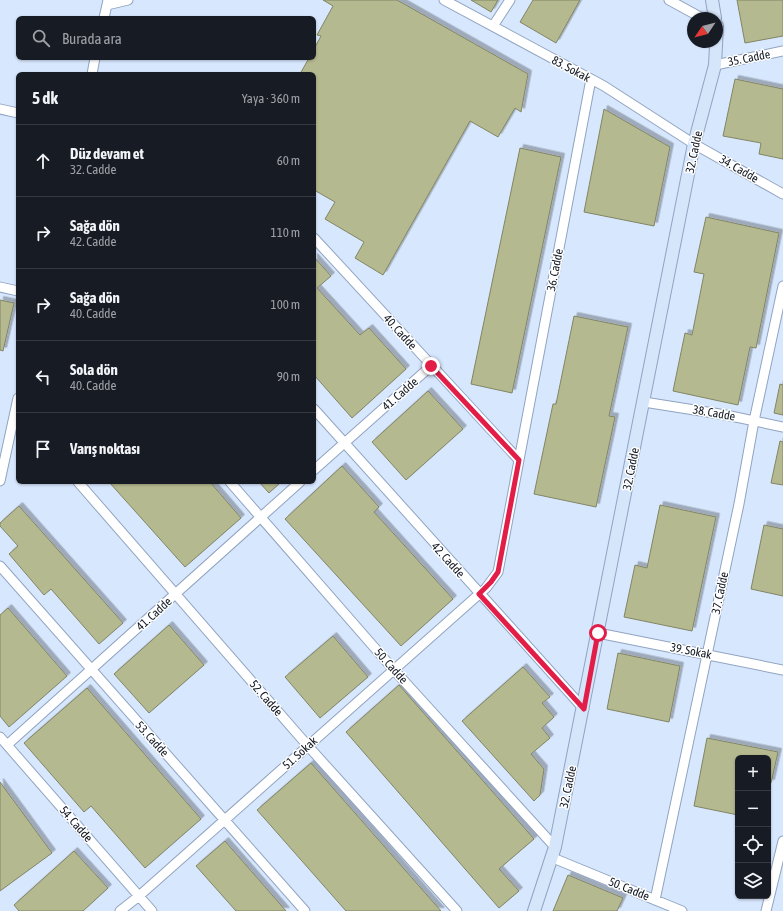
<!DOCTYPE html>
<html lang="tr">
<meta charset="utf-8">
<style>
body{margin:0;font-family:"Asap Condensed",sans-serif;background:#20242c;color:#f1f3f6}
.controls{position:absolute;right:12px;bottom:12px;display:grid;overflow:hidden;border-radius:6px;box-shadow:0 1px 3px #0004}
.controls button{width:36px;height:36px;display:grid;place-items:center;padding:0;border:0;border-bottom:1px solid #363941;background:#171b24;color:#f1f3f6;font:20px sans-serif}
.compass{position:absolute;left:687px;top:12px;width:36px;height:36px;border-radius:50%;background:#171b24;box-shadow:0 1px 3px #0004;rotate:235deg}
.stop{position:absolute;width:12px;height:12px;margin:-9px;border:3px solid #e11d48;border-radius:50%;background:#fff}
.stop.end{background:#e11d48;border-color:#fff;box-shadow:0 1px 4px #0008}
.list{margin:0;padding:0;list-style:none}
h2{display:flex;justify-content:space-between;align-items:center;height:52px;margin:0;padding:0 16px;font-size:17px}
h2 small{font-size:13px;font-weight:400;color:#9ea1a6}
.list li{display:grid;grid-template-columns:26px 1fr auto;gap:12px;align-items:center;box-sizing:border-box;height:72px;padding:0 16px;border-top:1px solid #363941}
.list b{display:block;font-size:15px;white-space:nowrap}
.list p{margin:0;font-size:13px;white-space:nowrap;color:#9ea1a6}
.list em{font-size:13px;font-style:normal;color:#9ea1a6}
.icon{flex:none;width:22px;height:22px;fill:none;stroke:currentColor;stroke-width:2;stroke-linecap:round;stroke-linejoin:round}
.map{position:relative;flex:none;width:783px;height:911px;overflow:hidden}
.search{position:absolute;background:#171b24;box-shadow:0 1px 3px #0004;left:16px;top:16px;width:300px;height:44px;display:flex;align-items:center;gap:10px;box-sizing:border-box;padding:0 14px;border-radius:6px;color:#9ea1a6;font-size:15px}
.panel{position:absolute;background:#171b24;box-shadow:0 1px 3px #0004;left:16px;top:72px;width:300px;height:412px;border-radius:6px}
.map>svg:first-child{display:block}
.built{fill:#d7e7fe;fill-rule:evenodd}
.building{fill:#b5b98f;stroke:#828564;filter:url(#shadow)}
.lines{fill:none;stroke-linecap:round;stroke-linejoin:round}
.street-casing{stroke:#90a4c1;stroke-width:11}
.secondary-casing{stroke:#90a4c1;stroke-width:14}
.street{stroke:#fff;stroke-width:9}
.secondary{stroke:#d5e5fa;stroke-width:12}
.route{stroke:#e11d48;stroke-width:5}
.labels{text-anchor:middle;stroke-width:3;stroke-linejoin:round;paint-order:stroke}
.street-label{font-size:12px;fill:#111823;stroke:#fff}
</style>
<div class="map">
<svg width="783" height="911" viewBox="0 0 783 911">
<defs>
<filter id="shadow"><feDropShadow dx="3.5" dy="-3.5" stdDeviation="0" flood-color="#0004"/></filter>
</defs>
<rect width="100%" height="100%" fill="#eef2f9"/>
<path class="built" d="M 0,0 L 783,0 L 783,911 L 0,911 ZM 18,18 L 314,18 L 314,58 L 18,58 ZM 693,18 L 717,18 L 717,42 L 693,42 ZM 18,74 L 314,74 L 314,482 L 18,482 ZM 738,758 L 768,758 L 768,896 L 738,896 Z"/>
<path class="building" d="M 323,0 L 397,0 L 528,74 L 521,112 L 515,108 L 498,137 L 470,121 L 383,275 L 355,258 L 364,242 L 325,219 L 335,202 L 314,190 L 314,74 L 300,74 L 309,58 L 314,58 L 314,49 L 321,36 L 317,35 L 333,6 Z
M 471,0 L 498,0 L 491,12 Z
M 533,0 L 580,0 L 556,43 L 520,22 Z
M 737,0 L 783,0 L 783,36 L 745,43 Z
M 735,79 L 783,89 L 783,159 L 759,154 L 761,143 L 723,136 Z
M 604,109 L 670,147 L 654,226 L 584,212 Z
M 520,148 L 561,157 L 512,393 L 471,384 Z
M 706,217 L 779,233 L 756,348 L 750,347 L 738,405 L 673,391 L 685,333 L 692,335 L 704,274 L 694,272 Z
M 314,257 L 331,276 L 317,288 L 360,335 L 369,328 L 406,369 L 352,418 L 314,375 Z
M 0,300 L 14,303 L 3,351 L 0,350 Z
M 574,316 L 628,327 L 609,416 L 615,417 L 596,507 L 534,494 L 553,404 L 556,404 Z
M 780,384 L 783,385 L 783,415 L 774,413 Z
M 428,391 L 463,429 L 406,480 L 372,442 Z
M 780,441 L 783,442 L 783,485 L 771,483 Z
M 342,466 L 379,507 L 374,512 L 453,599 L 401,646 L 285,519 Z
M 109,482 L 210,482 L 241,518 L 185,567 Z
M 259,482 L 281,482 L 269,493 Z
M 660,505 L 716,517 L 692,631 L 624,617 L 635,565 L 647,568 Z
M 19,506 L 123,623 L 99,644 L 51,589 L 44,595 L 9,554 L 18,546 L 0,526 L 0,523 Z
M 764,525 L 783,529 L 783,596 L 751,589 Z
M 8,608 L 67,676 L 9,727 L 0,716 L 0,615 Z
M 169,625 L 204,665 L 149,713 L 114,674 Z
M 333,636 L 368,677 L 320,718 L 285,677 Z
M 618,653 L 680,666 L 669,722 L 607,709 Z
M 523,667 L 550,697 L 542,703 L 554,717 L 542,728 L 550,738 L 531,754 L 544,769 L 540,795 L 534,801 L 462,721 Z
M 399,685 L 534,839 L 499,869 L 519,891 L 499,908 L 346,732 Z
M 87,688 L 201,819 L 145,868 L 91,806 L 84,812 L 24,743 Z
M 707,738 L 778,752 L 771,783 L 768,783 L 768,758 L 738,758 L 738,815 L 694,806 Z
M 311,763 L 441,911 L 346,911 L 257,810 Z
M 0,782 L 52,853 L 0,891 Z
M 225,841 L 286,911 L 236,911 L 196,866 Z
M 74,851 L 108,888 L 83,911 L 19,911 L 14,905 Z
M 568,875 L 623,898 L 617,911 L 553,911 Z"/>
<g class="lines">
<defs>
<path id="street" d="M 444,0 L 604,86 L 694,144 L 783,194
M 669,0 L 702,18
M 107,5 L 128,0
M 104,18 L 108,0
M 493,26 L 510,0
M 715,65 L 783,51
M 92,74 L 95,58
M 0,109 L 18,113
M 0,287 L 18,291
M 644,402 L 726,415 L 783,427
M 314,409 L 584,709
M 519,460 L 591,79
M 314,470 L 431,366
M 0,481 L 18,398
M 78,482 L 308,746 L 457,911
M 230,482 L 394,670 L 555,847
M 0,566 L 305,911
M 598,633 L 783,670
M 0,737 L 152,911
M 7,745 L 300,482
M 553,858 L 682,911
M 655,900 L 739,504 L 754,421 L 783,286
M 120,911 L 139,896 L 486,588 L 498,572 L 519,460 L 314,238
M 766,911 L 783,841"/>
<path id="secondary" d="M 712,0 L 715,18
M 534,911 L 555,847 L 694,144 L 715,65 L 717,26"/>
</defs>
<use href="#street" class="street-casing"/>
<use href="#secondary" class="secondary-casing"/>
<use href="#street" class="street"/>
<use href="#secondary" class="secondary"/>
</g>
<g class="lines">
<path class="route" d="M 431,366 L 519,460 L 498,572 L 491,582 L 479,594 L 584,709 L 598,633"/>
</g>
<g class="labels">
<g class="street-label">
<text transform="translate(749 58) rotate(-11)" y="4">35. Cadde</text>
<text transform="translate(571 69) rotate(28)" y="4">83. Sokak</text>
<text transform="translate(694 152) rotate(-78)" y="4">32. Cadde</text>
<text transform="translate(739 169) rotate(30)" y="4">34. Cadde</text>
<text transform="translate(555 270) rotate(-79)" y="4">36. Cadde</text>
<text transform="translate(400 332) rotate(48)" y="4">40. Cadde</text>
<text transform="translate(400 394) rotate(-41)" y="4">41. Cadde</text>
<text transform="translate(714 413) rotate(10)" y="4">38. Cadde</text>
<text transform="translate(631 469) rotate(-79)" y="4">32. Cadde</text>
<text transform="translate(448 560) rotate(48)" y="4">42. Cadde</text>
<text transform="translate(720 593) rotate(-78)" y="4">37. Cadde</text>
<text transform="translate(154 614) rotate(-42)" y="4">41. Cadde</text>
<text transform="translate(691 651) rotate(11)" y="4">39. Sokak</text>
<text transform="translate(391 666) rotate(48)" y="4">50. Cadde</text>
<text transform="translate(266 698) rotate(49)" y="4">52. Cadde</text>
<text transform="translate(152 739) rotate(48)" y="4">53. Cadde</text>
<text transform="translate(300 753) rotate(-42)" y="4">51. Sokak</text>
<text transform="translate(568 787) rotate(-78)" y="4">32. Cadde</text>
<text transform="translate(76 824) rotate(49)" y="4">54. Cadde</text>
<text transform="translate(629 889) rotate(22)" y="4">50. Cadde</text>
</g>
</g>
</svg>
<div class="controls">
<button>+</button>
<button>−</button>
<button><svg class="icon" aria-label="locate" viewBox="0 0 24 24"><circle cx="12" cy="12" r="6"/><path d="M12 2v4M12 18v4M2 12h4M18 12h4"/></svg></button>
<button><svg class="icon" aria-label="layers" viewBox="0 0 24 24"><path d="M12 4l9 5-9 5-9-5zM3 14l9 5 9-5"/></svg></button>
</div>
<svg class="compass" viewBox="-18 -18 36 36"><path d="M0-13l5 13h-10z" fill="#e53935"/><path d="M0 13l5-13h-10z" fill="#9ea1a6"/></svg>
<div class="stop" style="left:598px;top:633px"></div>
<div class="stop end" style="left:431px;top:366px"></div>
<div class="search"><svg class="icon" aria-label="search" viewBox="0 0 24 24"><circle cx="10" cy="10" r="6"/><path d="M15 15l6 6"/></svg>Burada ara</div>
<section class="panel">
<h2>5 dk<small>Yaya · 360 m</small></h2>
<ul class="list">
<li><svg class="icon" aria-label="ahead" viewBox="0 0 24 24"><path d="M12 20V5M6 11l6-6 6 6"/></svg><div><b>Düz devam et</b><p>32. Cadde</p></div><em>60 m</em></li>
<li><svg class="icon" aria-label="right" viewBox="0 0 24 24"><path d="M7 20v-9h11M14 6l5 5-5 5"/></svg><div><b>Sağa dön</b><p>42. Cadde</p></div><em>110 m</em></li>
<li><svg class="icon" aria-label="right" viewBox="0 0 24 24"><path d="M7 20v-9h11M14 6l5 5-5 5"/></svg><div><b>Sağa dön</b><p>40. Cadde</p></div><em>100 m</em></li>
<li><svg class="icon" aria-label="left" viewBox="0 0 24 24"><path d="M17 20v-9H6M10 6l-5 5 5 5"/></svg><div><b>Sola dön</b><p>40. Cadde</p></div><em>90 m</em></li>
<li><svg class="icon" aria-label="arrive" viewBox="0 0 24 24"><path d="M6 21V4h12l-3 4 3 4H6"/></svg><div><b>Varış noktası</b></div></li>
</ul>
</section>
</div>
